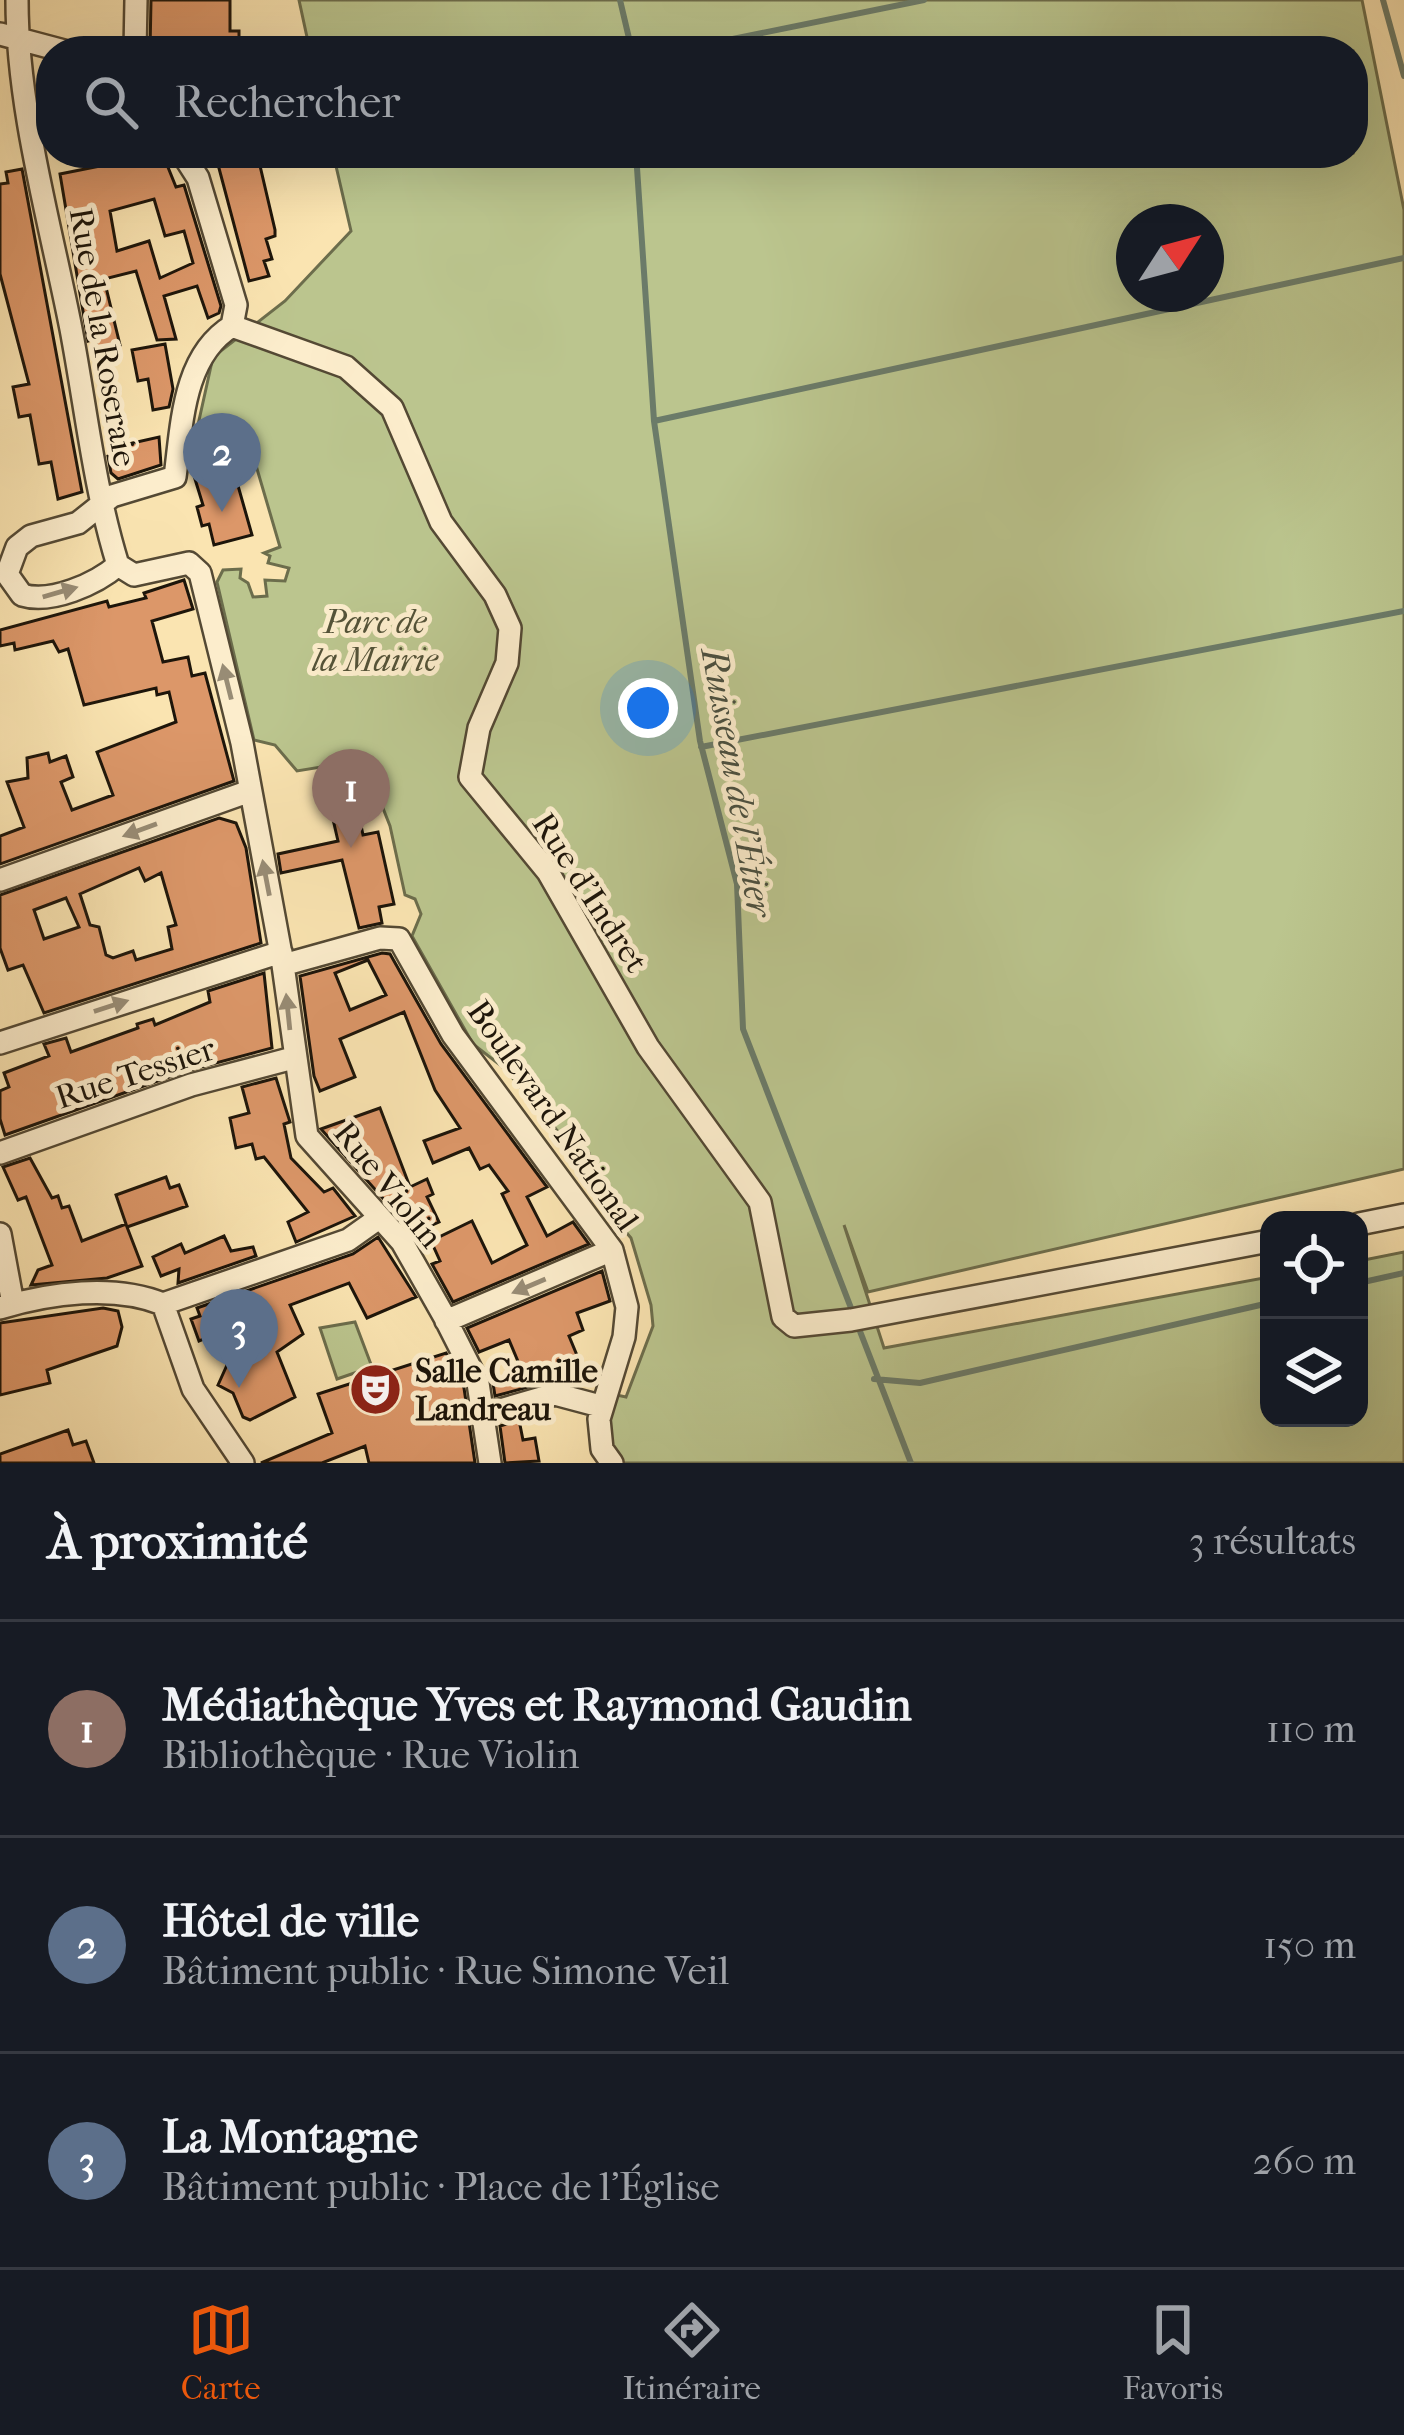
<!DOCTYPE html>
<html lang="fr">
<meta charset="utf-8">
<style>
body{margin:0;font-family:"IM FELL French Canon",serif;background:#242831;color:#f1f3f6}
.controls{position:absolute;right:36px;bottom:36px;display:grid;overflow:hidden;border-radius:24px;box-shadow:0 12px 48px #0002}
.controls button{width:108px;height:108px;display:grid;place-items:center;padding:0;border:0;border-bottom:3px solid #363941;background:#171b24;color:#f1f3f6;font:60px sans-serif}
.compass{position:absolute;left:1116px;top:204px;width:108px;height:108px;border-radius:50%;background:#171b24;box-shadow:0 12px 48px #0002;rotate:54deg}
.you{position:absolute;left:648px;top:708px;width:42px;height:42px;margin:-30px;border:9px solid #fff;border-radius:50%;background:#1a73e8;box-shadow:0 0 0 18px #1a73e833}
.badge{display:grid;place-items:center;width:78px;height:78px;border-radius:50%;background:#ea580c;color:#fff;font-size:39px;font-weight:700}
.pin{position:absolute;translate:-50% -99px;filter:drop-shadow(0 3px 6px #0008)}
.pin::after{content:'';position:absolute;top:63px;width:42px;height:36px;background:inherit;clip-path:polygon(0 0,100% 0,50% 100%)}
.list{margin:0;padding:0;list-style:none}
h2{display:flex;justify-content:space-between;align-items:center;height:156px;margin:0;padding:0 48px;font-size:51px}
h2 small{font-size:39px;font-weight:400;color:#9ea1a6}
.list li{display:grid;grid-template-columns:78px 1fr auto;gap:36px;align-items:center;box-sizing:border-box;height:216px;padding:0 48px;border-top:3px solid #363941}
.list b{display:block;font-size:45px;white-space:nowrap}
.list p{margin:0;font-size:39px;white-space:nowrap;color:#9ea1a6}
.list em{font-size:39px;font-style:normal;color:#9ea1a6}
.icon{flex:none;width:66px;height:66px;fill:none;stroke:currentColor;stroke-width:2;stroke-linecap:round;stroke-linejoin:round}
.map{position:relative;flex:none;width:1404px;height:1463px;overflow:hidden}
.search{position:absolute;background:#171b24;box-shadow:0 12px 48px #0002;left:36px;right:36px;top:36px;height:132px;display:flex;align-items:center;gap:30px;box-sizing:border-box;padding:0 42px;border-radius:48px;color:#9ea1a6;font-size:45px}
.sheet{height:804px;background:#171b24}
nav{display:flex;justify-content:space-around;align-items:center;box-sizing:border-box;height:168px;border-top:3px solid #363941;background:#171b24;font-size:33px;color:#9ea1a6}
nav a{display:grid;justify-items:center;gap:6px}
nav .on{color:#ea580c}
.map>svg:first-child{display:block}
.green{fill:#bbc58e;stroke:#6c6d4c;stroke-width:3;fill-rule:evenodd}
.lines{fill:none;stroke-linecap:round;stroke-linejoin:round}
.stream{stroke:#6b7b69;stroke-width:6}
.building{fill:#dc9769;stroke:#1d150a;stroke-width:3;fill-rule:evenodd}
.minor-casing{stroke:#544934;stroke-width:26}
.minor{stroke:#fcedcc;stroke-width:21}
.oneway{fill:#988c75}
.labels{text-anchor:middle;stroke-width:10;stroke-linejoin:round;paint-order:stroke}
.street-label{font-size:33px;fill:#1d150a;stroke:#fcedcc}
.park-label{font-size:33px;font-style:italic;fill:#545338;stroke:#fcedcc}
.poi-label{font-size:33px;font-weight:bold;fill:#1d150a;stroke:#fcedcc;text-anchor:start}
.water-label{font-size:36px;font-style:italic;fill:#4a5041;stroke:#fcedcc}
</style>
<div class="map">
<svg width="1404" height="1463" viewBox="0 0 1404 1463">
<rect width="100%" height="100%" fill="#fae4b1"/>
<filter id="stains"><feTurbulence type="fractalNoise" baseFrequency=".00167" numOctaves="4"/><feColorMatrix values="0 0 0 0 .2 0 0 0 0 .09 0 0 0 0 .02 0 0 0 .5 -.17"/></filter>
<radialGradient id="worn" r=".72"><stop offset=".6" stop-color="#630" stop-opacity="0"/><stop offset="1" stop-color="#630" stop-opacity=".3"/></radialGradient>
<path class="green" d="M 299,0 L 1362,0 L 1404,210 L 1404,1169 L 868,1292 L 844,1225 L 884,1348 L 1269,1277 L 1269,1418 L 1359,1418 L 1359,1261 L 1404,1252 L 1404,1463 L 623,1463 L 606,1439 L 612,1394 L 626,1397 L 653,1326 L 651,1305 L 631,1238 L 598,1199 L 589,1153 L 566,1141 L 504,1068 L 473,1044 L 412,936 L 421,914 L 415,899 L 405,895 L 390,826 L 364,760 L 297,771 L 275,745 L 254,740 L 217,582 L 223,570 L 241,569 L 240,578 L 248,583 L 253,597 L 267,596 L 265,580 L 285,581 L 289,568 L 268,563 L 270,556 L 264,553 L 280,547 L 250,445 L 242,445 L 248,467 L 228,471 L 222,451 L 192,452 L 213,357 L 285,301 L 351,231 L 333,153 L 1353,153 L 1353,51 L 310,51 ZM 1134,222 L 1206,222 L 1206,294 L 1134,294 Z
M 355,1322 L 372,1367 L 337,1379 L 320,1328 Z"/>
<g class="lines">
<path class="stream" d="M 620,0 L 632,51
M 1383,0 L 1404,76
M 674,51 L 924,0
M 636,153 L 654,421 L 700,741 L 737,884 L 743,1029 L 911,1463
M 654,421 L 1404,258
M 701,747 L 1404,611
M 1359,1283 L 1404,1273
M 874,1379 L 920,1383 L 1269,1303"/>
</g>
<path class="building" d="M 151,0 L 230,0 L 230,31 L 239,31 L 239,50 L 150,51 Z
M 114,153 L 140,153 L 141,159 L 163,155 L 176,187 L 184,185 L 221,306 L 219,313 L 208,318 L 197,286 L 164,296 L 176,339 L 157,340 L 136,271 L 104,279 L 120,345 L 97,349 L 95,339 L 88,341 L 60,174 L 105,165 L 104,155 ZM 154,199 L 165,236 L 184,231 L 193,263 L 160,278 L 149,241 L 117,251 L 110,211 Z
M 229,153 L 257,153 L 275,230 L 275,236 L 266,239 L 272,259 L 264,261 L 269,276 L 249,281 L 216,157 Z
M 22,169 L 82,492 L 58,499 L 51,462 L 39,464 L 30,415 L 19,417 L 13,387 L 29,384 L 0,274 L 0,184 L 8,183 L 6,172 Z
M 165,344 L 173,389 L 169,407 L 153,410 L 148,379 L 138,381 L 132,350 Z
M 159,437 L 161,465 L 118,479 L 111,473 L 108,456 L 116,454 L 115,447 Z
M 205,448 L 217,480 L 235,475 L 252,535 L 214,545 L 209,524 L 202,526 L 197,507 L 203,505 L 191,466 L 193,451 Z
M 184,580 L 193,609 L 152,621 L 163,662 L 188,657 L 192,676 L 205,673 L 234,781 L 0,864 L 0,836 L 24,827 L 7,782 L 28,778 L 27,758 L 48,753 L 50,762 L 66,756 L 73,777 L 61,782 L 72,810 L 113,795 L 97,752 L 176,722 L 169,692 L 157,695 L 156,688 L 84,705 L 68,649 L 59,652 L 53,641 L 15,650 L 14,643 L 0,646 L 0,630 L 107,601 L 109,607 L 146,598 L 144,593 Z
M 348,763 L 363,835 L 378,832 L 394,904 L 379,907 L 382,923 L 359,928 L 342,860 L 281,873 L 278,854 L 338,841 L 321,767 Z
M 219,818 L 236,823 L 246,848 L 261,943 L 44,1013 L 23,965 L 8,970 L 0,948 L 0,895 ZM 139,868 L 145,881 L 161,873 L 176,925 L 168,927 L 172,949 L 136,960 L 133,951 L 113,958 L 106,955 L 99,927 L 90,925 L 80,894 ZM 66,898 L 79,927 L 44,939 L 34,910 Z
M 382,953 L 390,954 L 441,1044 L 547,1187 L 527,1197 L 547,1236 L 573,1222 L 589,1244 L 453,1302 L 432,1264 L 440,1261 L 431,1241 L 472,1221 L 492,1263 L 527,1245 L 502,1194 L 508,1191 L 489,1165 L 480,1169 L 469,1148 L 433,1163 L 424,1141 L 460,1128 L 435,1090 L 404,1012 L 340,1039 L 355,1077 L 320,1091 L 314,1076 L 300,976 ZM 368,960 L 386,995 L 350,1010 L 335,973 Z
M 264,973 L 272,1048 L 186,1071 L 5,1135 L 0,1119 L 0,1091 L 9,1087 L 4,1073 L 49,1056 L 44,1044 L 66,1038 L 71,1052 L 138,1028 L 137,1024 L 153,1019 L 155,1025 L 210,1002 L 208,991 Z
M 276,1078 L 290,1122 L 284,1124 L 291,1158 L 324,1192 L 333,1188 L 355,1216 L 296,1242 L 288,1222 L 308,1212 L 264,1157 L 256,1159 L 252,1144 L 236,1148 L 230,1118 L 249,1113 L 242,1087 Z
M 380,1108 L 410,1187 L 427,1179 L 433,1194 L 427,1197 L 439,1222 L 414,1233 L 321,1129 Z
M 30,1158 L 52,1198 L 58,1196 L 62,1208 L 69,1206 L 82,1241 L 126,1224 L 116,1195 L 166,1177 L 170,1188 L 179,1185 L 187,1206 L 127,1227 L 142,1266 L 107,1278 L 31,1285 L 38,1270 L 52,1265 L 26,1197 L 18,1200 L 3,1167 Z
M 224,1236 L 231,1251 L 253,1247 L 256,1256 L 178,1283 L 179,1269 L 161,1276 L 153,1257 L 181,1244 L 185,1253 Z
M 378,1237 L 416,1297 L 367,1318 L 349,1283 L 290,1305 L 303,1334 L 277,1352 L 295,1397 L 250,1420 L 243,1417 L 233,1393 L 218,1385 L 227,1365 L 216,1334 L 199,1341 L 191,1319 L 200,1316 L 197,1308 L 353,1254 Z
M 602,1271 L 610,1301 L 577,1313 L 583,1330 L 569,1336 L 581,1365 L 571,1369 L 573,1375 L 495,1396 L 493,1383 L 522,1371 L 509,1340 L 479,1352 L 467,1328 Z
M 103,1308 L 118,1311 L 122,1327 L 117,1346 L 47,1370 L 50,1383 L 0,1395 L 0,1323 Z
M 446,1353 L 464,1388 L 475,1463 L 369,1463 L 365,1446 L 322,1463 L 261,1463 L 332,1433 L 318,1394 Z
M 519,1420 L 523,1440 L 535,1438 L 539,1461 L 505,1463 L 500,1426 Z
M 68,1430 L 73,1445 L 86,1441 L 94,1463 L 0,1463 L 0,1454 Z"/>
<g class="lines">
<defs>
<path id="minor" d="M 17,0 C 17,109 50,222 71,329 C 86,408 94,488 118,565 L 134,575 L 189,563 L 200,573 L 242,743 L 283,965 L 307,1136 L 402,1242 L 444,1316 L 478,1383 L 490,1463
M 0,34 L 64,51
M 135,51 L 136,0
M 182,153 L 198,178 L 236,305 L 232,326
M 232,326 L 346,367 L 392,408 L 441,522 L 495,595 L 510,628 L 507,663 L 479,728 L 470,777 L 548,872 L 648,1047 L 760,1202 L 783,1317 L 794,1326 L 851,1320 L 1269,1241
M 118,565 C 96,584 51,604 22,595 L 7,574 L 17,547 L 31,536 L 78,523 L 112,496 L 175,477 C 182,424 183,356 232,326
M 0,880 L 250,791
M 283,965 L 380,938 L 399,939 L 453,1035 L 612,1250 L 627,1307 L 624,1337 L 599,1419 L 602,1449 L 612,1463
M 0,1043 L 281,952
M 0,1153 L 191,1085 L 293,1058
M 1359,1224 L 1404,1215
M 0,1234 L 13,1304
M 163,1304 L 193,1389 L 243,1463
M 0,1308 C 50,1293 114,1284 163,1304 L 348,1240 L 379,1218
M 446,1321 L 612,1250
M 483,1415 L 555,1394 L 600,1406"/>
</defs>
<use href="#minor" class="minor-casing"/>
<use href="#minor" class="minor"/>
</g>
<defs><path id="oneway-solid" d="M-6-.8H1V-3.2L6.5 0L1 3.2V.8H-6Z" transform="scale(3)"/></defs>
<g class="oneway">
<use href="#oneway-solid" transform="translate(60 592) rotate(-16)"/>
<use href="#oneway-solid" transform="translate(227 682) rotate(-104)"/>
<use href="#oneway-solid" transform="translate(140 830) rotate(160)"/>
<use href="#oneway-solid" transform="translate(266 878) rotate(-101)"/>
<use href="#oneway-solid" transform="translate(111 1006) rotate(-18)"/>
<use href="#oneway-solid" transform="translate(288 1012) rotate(-96)"/>
<use href="#oneway-solid" transform="translate(529 1286) rotate(157)"/>
</g>
<defs>
<symbol id="theatre-disc" viewBox="-11 -11 22 22"><circle r="9.5" fill="#8f2418" stroke="#fcedcc"/><path d="M-5-5.5Q0-4 5-5.5V0Q5 5 0 6Q-5 5-5 0ZM-3.3-2.5H-1v1.5H-3.3ZM1-2.5H3.3v1.5H1ZM-2.8 1Q0 5.5 2.8 1Z" fill="#fff"/></symbol>
</defs>
<g fill-rule="evenodd">
<use href="#theatre-disc" x="346" y="1360" width="59" height="59"/>
</g>
<g class="labels">
<g class="street-label">
<text transform="translate(104 337) rotate(80)" y="12">Rue de la Roseraie</text>
<text transform="translate(591 892) rotate(57)" y="12">Rue d'Indret</text>
<text transform="translate(135 1072) rotate(-18)" y="12">Rue Tessier</text>
<text transform="translate(554 1115) rotate(55)" y="12">Boulevard National</text>
<text transform="translate(389 1184) rotate(51)" y="12">Rue Violin</text>
</g>
<g class="park-label">
<text x="375" y="633">Parc de<tspan x="375" dy="38">la Mairie</tspan></text>
</g>
<g class="poi-label">
<text x="415" y="1382">Salle Camille<tspan x="415" dy="38">Landreau</tspan></text>
</g>
<g class="water-label">
<text transform="translate(738 782) rotate(80)" y="13">Ruisseau de l'Étier</text>
</g>
</g>
<rect width="100%" height="100%" filter="url(#stains)"/>
<rect width="100%" height="100%" fill="url(#worn)"/>
</svg>
<div class="controls">
<button><svg class="icon" aria-label="locate" viewBox="0 0 24 24"><circle cx="12" cy="12" r="6"/><path d="M12 2v4M12 18v4M2 12h4M18 12h4"/></svg></button>
<button><svg class="icon" aria-label="layers" viewBox="0 0 24 24"><path d="M12 4l9 5-9 5-9-5zM3 14l9 5 9-5"/></svg></button>
</div>
<svg class="compass" viewBox="-18 -18 36 36"><path d="M0-13l5 13h-10z" fill="#e53935"/><path d="M0 13l5-13h-10z" fill="#9ea1a6"/></svg>
<div class="you"></div>
<div class="pin badge" style="left:351px;top:848px;background:#8d6e63">1</div>
<div class="pin badge" style="left:222px;top:512px;background:#5c6f8a">2</div>
<div class="pin badge" style="left:239px;top:1388px;background:#5c6f8a">3</div>
<div class="search"><svg class="icon" aria-label="search" viewBox="0 0 24 24"><circle cx="10" cy="10" r="6"/><path d="M15 15l6 6"/></svg>Rechercher</div>
</div>
<section class="sheet">
<h2>À proximité<small>3 résultats</small></h2>
<ul class="list">
<li><span class="badge" style="background:#8d6e63">1</span><div><b>Médiathèque Yves et Raymond Gaudin</b><p>Bibliothèque · Rue Violin</p></div><em>110 m</em></li>
<li><span class="badge" style="background:#5c6f8a">2</span><div><b>Hôtel de ville</b><p>Bâtiment public · Rue Simone Veil</p></div><em>150 m</em></li>
<li><span class="badge" style="background:#5c6f8a">3</span><div><b>La Montagne</b><p>Bâtiment public · Place de l'Église</p></div><em>260 m</em></li>
</ul>
</section>
<nav>
<a class="on"><svg class="icon" aria-label="map" viewBox="0 0 24 24"><path d="M3 6l6-2 6 2 6-2v14l-6 2-6-2-6 2zM9 4v14M15 6v14"/></svg>Carte</a>
<a><svg class="icon" aria-label="directions" viewBox="0 0 24 24"><path d="M12 3l9 9-9 9-9-9zM9 14v-3h6M13 9l2 2-2 2"/></svg>Itinéraire</a>
<a><svg class="icon" aria-label="saved" viewBox="0 0 24 24"><path d="M7 4h10v16l-5-4-5 4z"/></svg>Favoris</a>
</nav>
